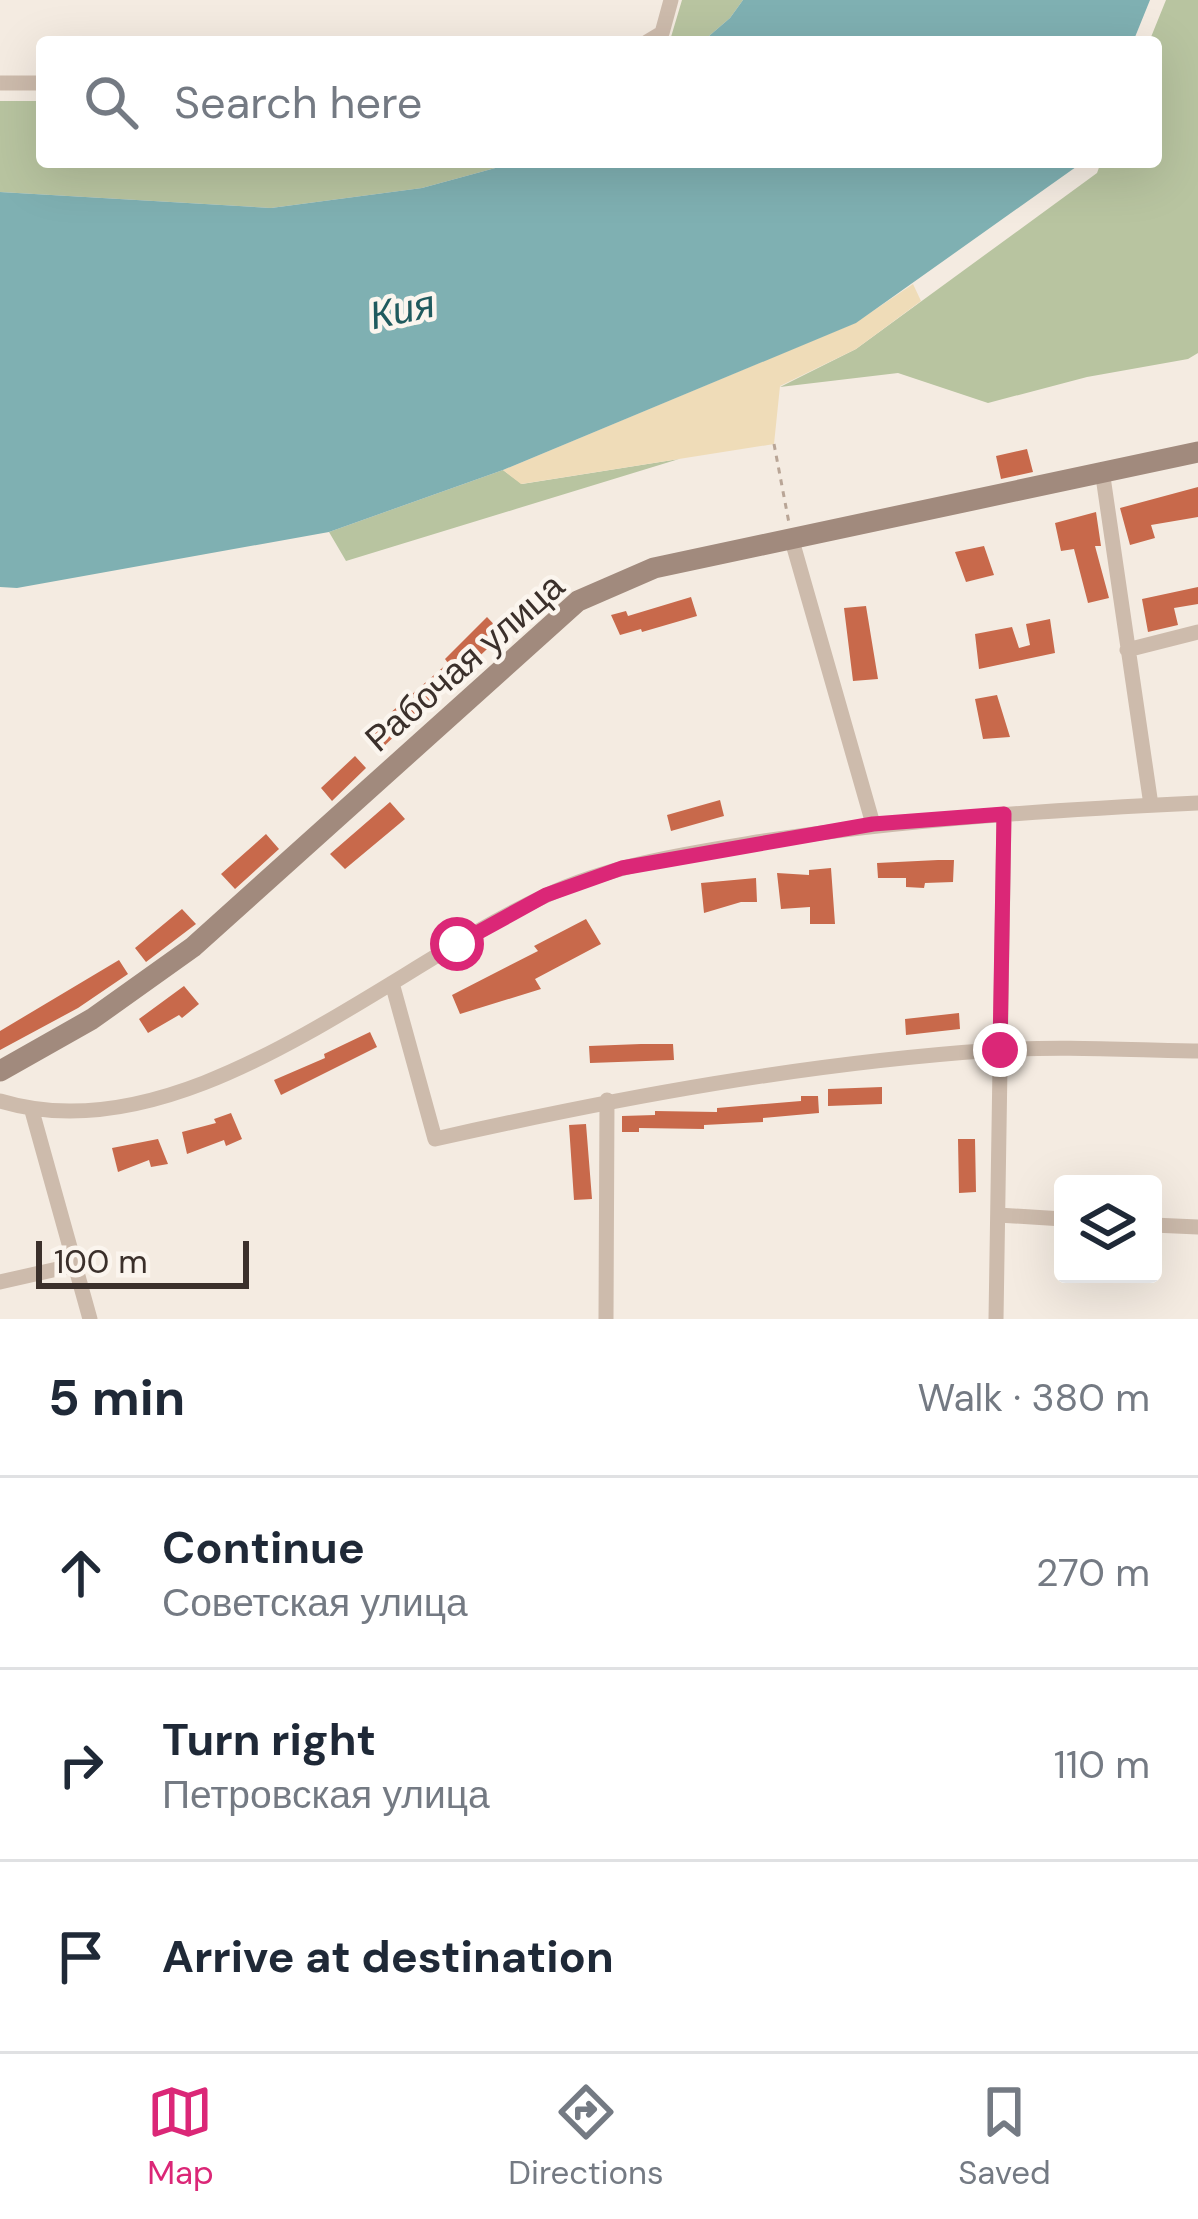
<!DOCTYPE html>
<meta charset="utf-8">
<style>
body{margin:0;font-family:"DM Sans",sans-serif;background:#f6f6f7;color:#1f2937}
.controls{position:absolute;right:36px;bottom:36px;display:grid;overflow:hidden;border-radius:12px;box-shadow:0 12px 48px #0002}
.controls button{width:108px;height:108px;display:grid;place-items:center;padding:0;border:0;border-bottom:3px solid #e0e1e3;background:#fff;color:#1f2937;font:60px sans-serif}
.scale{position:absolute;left:36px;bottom:30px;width:213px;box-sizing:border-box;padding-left:12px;border:6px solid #3b302b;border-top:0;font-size:33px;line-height:42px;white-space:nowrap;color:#3b302b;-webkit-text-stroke:9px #fbf5ee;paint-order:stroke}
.stop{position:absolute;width:36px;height:36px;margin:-27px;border:9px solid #db2777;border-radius:50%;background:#fff}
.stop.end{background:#db2777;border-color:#fff;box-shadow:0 3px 12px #0008}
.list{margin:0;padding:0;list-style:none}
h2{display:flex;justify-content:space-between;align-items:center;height:156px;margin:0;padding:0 48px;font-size:51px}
h2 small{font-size:39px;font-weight:400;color:#747a83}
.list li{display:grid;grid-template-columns:78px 1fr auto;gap:36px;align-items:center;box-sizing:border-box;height:192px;padding:0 48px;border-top:3px solid #e0e1e3}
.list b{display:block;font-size:45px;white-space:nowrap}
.list p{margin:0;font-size:39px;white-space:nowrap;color:#747a83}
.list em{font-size:39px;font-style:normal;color:#747a83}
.icon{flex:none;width:66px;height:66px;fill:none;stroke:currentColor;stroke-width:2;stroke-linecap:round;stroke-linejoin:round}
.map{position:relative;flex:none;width:1198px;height:1319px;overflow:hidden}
.search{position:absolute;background:#fff;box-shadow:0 12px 48px #0002;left:36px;right:36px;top:36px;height:132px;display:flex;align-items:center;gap:30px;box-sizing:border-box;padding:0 42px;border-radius:12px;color:#747a83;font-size:45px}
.sheet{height:732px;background:#fff}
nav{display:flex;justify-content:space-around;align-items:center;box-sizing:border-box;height:168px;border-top:3px solid #e0e1e3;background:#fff;font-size:33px;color:#747a83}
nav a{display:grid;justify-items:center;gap:6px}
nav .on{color:#db2777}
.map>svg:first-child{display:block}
.green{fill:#b8c4a0}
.sand{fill:#efdcb8}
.water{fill:#7fb0b2}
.building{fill:#c8694b}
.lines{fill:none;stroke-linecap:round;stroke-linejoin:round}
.path{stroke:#b9a596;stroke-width:3;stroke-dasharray:6 6;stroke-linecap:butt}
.minor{stroke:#cdbbac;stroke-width:15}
.secondary{stroke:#a18a7d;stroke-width:21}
.route{stroke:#db2777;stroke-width:15}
.labels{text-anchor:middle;stroke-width:9;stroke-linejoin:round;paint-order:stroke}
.street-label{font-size:36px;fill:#3b302b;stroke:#fbf5ee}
.water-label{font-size:39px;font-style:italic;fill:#1f5a5e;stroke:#fbf5ee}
</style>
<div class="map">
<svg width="1198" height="1319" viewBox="0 0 1198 1319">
<rect width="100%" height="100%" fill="#f4ebe1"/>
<path class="green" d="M 682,0 L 743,0 L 730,18 L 702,42 L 663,42 L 671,37 Z
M 1166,0 L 1198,0 L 1198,353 L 1188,359 L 1087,377 L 988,403 L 898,373 L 780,387 L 856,349 L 1097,173 L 1101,162 L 1156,162 L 1156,42 L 1149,42 Z
M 0,101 L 42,101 L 42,162 L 517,162 L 422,188 L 271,208 L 0,192 Z
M 679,459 L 346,561 L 329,532 L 503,470 L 522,484 Z"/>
<path class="sand" d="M 913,284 L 921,301 L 856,349 L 780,386 L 774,444 L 521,484 L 503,470 L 855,323 Z"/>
<path class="water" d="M 743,0 L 1150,0 L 1133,42 L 702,42 L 730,18 Z
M 517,162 L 1083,162 L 856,323 L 503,470 L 329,532 L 17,588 L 0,587 L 0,192 L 271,208 L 422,188 Z"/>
<path class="building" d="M 1027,449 L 1033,472 L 1001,479 L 996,456 Z
M 1198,487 L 1198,517 L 1151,525 L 1155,538 L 1130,545 L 1120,508 Z
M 1096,512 L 1101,546 L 1095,546 L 1109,598 L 1088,603 L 1074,549 L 1061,551 L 1055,523 Z
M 984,546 L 994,575 L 966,582 L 955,552 Z
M 1198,587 L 1198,604 L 1174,608 L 1178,625 L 1148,632 L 1142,599 Z
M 691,597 L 697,616 L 642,632 L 641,629 L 620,635 L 611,615 L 626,611 L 628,616 Z
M 866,606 L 878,679 L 853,681 L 844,608 Z
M 487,617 L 503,634 L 383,747 L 371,735 L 391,717 L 389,714 L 448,663 L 445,659 Z
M 1050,619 L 1055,653 L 979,669 L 975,634 L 1012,627 L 1019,648 L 1030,645 L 1026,624 Z
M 997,695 L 1010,737 L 983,739 L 975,699 Z
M 355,756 L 366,768 L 332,801 L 321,788 Z
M 720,800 L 724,816 L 671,831 L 667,815 Z
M 390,802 L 405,819 L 345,869 L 330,854 Z
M 266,834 L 279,849 L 235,889 L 221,874 Z
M 938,860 L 954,860 L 953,882 L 925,883 L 924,888 L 906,887 L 906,878 L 878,878 L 877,863 Z
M 831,868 L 835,924 L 810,924 L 810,907 L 781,909 L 777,873 L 809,875 L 809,870 Z
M 756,878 L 757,902 L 741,902 L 704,913 L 701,883 Z
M 182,909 L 196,924 L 146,962 L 135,948 Z
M 586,919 L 601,944 L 535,979 L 541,989 L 460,1014 L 452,995 L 538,951 L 534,946 Z
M 119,960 L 128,974 L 78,1008 L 0,1050 L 0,1031 Z
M 184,986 L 199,1004 L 182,1018 L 179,1015 L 148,1033 L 139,1019 Z
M 959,1013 L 960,1029 L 906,1035 L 905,1019 Z
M 370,1032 L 377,1047 L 281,1095 L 274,1080 L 325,1058 L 324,1054 Z
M 641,1044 L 673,1044 L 674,1060 L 590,1063 L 589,1046 Z
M 882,1087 L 882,1104 L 828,1106 L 828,1089 Z
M 801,1096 L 818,1096 L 819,1113 L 763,1118 L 763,1122 L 704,1125 L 704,1129 L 639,1128 L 639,1132 L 622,1132 L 622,1116 L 655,1115 L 655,1111 L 717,1112 L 717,1108 L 801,1101 Z
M 231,1113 L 242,1139 L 226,1146 L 224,1140 L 187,1154 L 182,1132 L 216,1123 L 214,1119 Z
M 586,1124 L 592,1199 L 574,1200 L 569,1125 Z
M 158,1139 L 168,1164 L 151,1167 L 149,1160 L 118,1172 L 112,1148 Z
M 958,1139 L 975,1139 L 976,1192 L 959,1193 Z"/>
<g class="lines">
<path class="path" d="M 774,444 L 789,523"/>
<path class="minor" d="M 647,42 L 662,33 L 671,0
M 0,83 L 42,83
M 1102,470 L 1151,805
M 791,537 L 873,824
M 1127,650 L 1198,632
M 392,983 L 435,1139 C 621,1097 806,1063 996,1050 C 1063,1046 1131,1050 1198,1051
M 0,1101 C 184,1157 386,969 545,896 C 613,864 691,853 764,841 C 908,819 1053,810 1198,803
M 32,1111 L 90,1319
M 998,1215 L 1063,1219
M 1153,1225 L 1198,1227
M 0,1282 L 75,1265
M 606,1319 L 607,1100
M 996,1319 L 1004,814"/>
<path class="secondary" d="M 0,1071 L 92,1019 L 193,947 L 578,601 L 654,568 L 1198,452"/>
</g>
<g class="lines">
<path class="route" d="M 457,944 L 546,895 L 622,868 L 873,824 L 1004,814 L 1000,1050"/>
</g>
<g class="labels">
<g class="street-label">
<text transform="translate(464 662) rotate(-41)" y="13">Рабочая улица</text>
</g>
<g class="water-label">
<text transform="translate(402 309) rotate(-12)" y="14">Кия</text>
</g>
</g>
</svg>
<div class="controls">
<button><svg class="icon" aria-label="layers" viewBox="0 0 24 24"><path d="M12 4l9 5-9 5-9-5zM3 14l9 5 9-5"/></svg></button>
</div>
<div class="scale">100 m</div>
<div class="stop" style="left:457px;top:944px"></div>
<div class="stop end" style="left:1000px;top:1050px"></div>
<div class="search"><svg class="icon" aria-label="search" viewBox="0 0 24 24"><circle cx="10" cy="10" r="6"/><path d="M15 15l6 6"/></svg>Search here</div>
</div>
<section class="sheet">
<h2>5 min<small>Walk · 380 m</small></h2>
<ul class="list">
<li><svg class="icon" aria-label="ahead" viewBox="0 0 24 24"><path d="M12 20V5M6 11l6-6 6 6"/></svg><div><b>Continue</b><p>Советская улица</p></div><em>270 m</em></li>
<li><svg class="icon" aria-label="right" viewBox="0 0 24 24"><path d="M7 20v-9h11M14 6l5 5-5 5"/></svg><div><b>Turn right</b><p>Петровская улица</p></div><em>110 m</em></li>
<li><svg class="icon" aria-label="arrive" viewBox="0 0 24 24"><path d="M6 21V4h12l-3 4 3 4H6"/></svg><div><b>Arrive at destination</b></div></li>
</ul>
</section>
<nav>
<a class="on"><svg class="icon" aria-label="map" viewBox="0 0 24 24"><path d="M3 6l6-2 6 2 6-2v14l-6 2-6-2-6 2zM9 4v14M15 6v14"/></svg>Map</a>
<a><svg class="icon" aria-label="directions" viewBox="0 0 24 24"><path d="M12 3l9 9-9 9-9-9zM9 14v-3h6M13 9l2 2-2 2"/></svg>Directions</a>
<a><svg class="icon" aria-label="saved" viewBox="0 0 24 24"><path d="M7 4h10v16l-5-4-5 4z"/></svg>Saved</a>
</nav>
